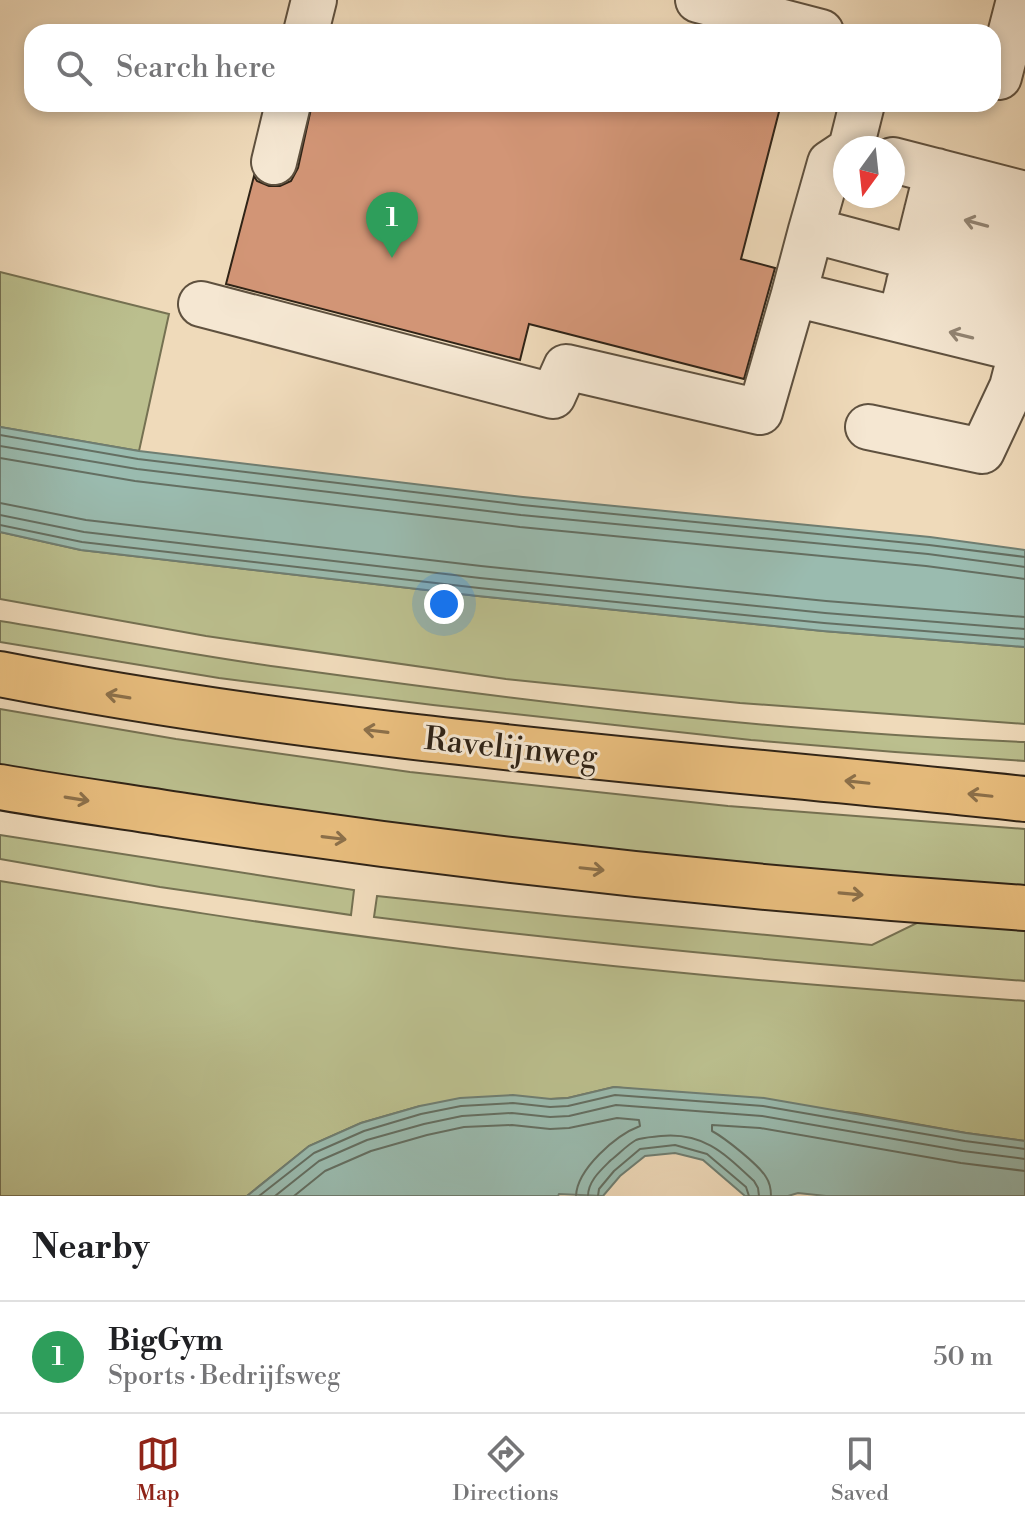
<!DOCTYPE html>
<meta charset="utf-8">
<style>
body{margin:0;font-family:"Libre Bodoni",serif;background:#f6f6f6;color:#202124}
.compass{position:absolute;left:833px;top:136px;width:72px;height:72px;border-radius:50%;background:#fff;box-shadow:0 4px 12px #0003;rotate:195deg}
.you{position:absolute;left:444px;top:604px;width:28px;height:28px;margin:-20px;border:6px solid #fff;border-radius:50%;background:#1a73e8;box-shadow:0 0 0 12px #1a73e833}
.badge{display:grid;place-items:center;width:52px;height:52px;border-radius:50%;background:#8f2418;color:#fff;font-size:26px;font-weight:700}
.pin{position:absolute;translate:-50% -66px;filter:drop-shadow(0 2px 4px #0008)}
.pin::after{content:'';position:absolute;top:42px;width:28px;height:24px;background:inherit;clip-path:polygon(0 0,100% 0,50% 100%)}
.list{margin:0;padding:0;list-style:none}
h2{display:flex;justify-content:space-between;align-items:center;height:104px;margin:0;padding:0 32px;font-size:34px}
h2 small{font-size:26px;font-weight:400;color:#757577}
.list li{display:grid;grid-template-columns:52px 1fr auto;gap:24px;align-items:center;box-sizing:border-box;height:112px;padding:0 32px;border-top:2px solid #e0e0e0}
.list b{display:block;font-size:30px;white-space:nowrap}
.list p{margin:0;font-size:26px;white-space:nowrap;color:#757577}
.list em{font-size:26px;font-style:normal;color:#757577}
.icon{flex:none;width:44px;height:44px;fill:none;stroke:currentColor;stroke-width:2;stroke-linecap:round;stroke-linejoin:round}
.map{position:relative;flex:none;width:1025px;height:1196px;overflow:hidden}
.search{position:absolute;background:#fff;box-shadow:0 4px 12px #0003;left:24px;right:24px;top:24px;height:88px;display:flex;align-items:center;gap:20px;box-sizing:border-box;padding:0 28px;border-radius:24px;color:#757577;font-size:30px}
.sheet{height:216px;background:#fff}
nav{display:flex;justify-content:space-around;align-items:center;box-sizing:border-box;height:112px;border-top:2px solid #e0e0e0;background:#fff;font-size:22px;color:#757577}
nav a{display:grid;justify-items:center;gap:4px}
nav .on{color:#8f2418}
.map>svg:first-child{display:block}
.green{fill:#bbbf8e;stroke:#757152;stroke-width:2}
.water{fill:#9abbaf;stroke:#6f7e72;stroke-width:2}
.lines{fill:none;stroke-linecap:round;stroke-linejoin:round}
.shore{stroke:#646f62;stroke-width:2}
.building{fill:#d29576;stroke:#2f2316;stroke-width:2}
.minor-casing{stroke:#5f513f;stroke-width:48}
.major-casing{stroke:#2f2316;stroke-width:48}
.minor{stroke:#f5e7d2;stroke-width:44}
.major{stroke:#e8bd7d;stroke-width:44}
.oneway{stroke:#928574}
.oneway2{stroke:#8c704a}
.labels{text-anchor:middle;stroke-width:6;stroke-linejoin:round;paint-order:stroke}
.street-label{font-size:32px;fill:#2f2316;stroke:#f5e7d2}
</style>
<div class="map">
<svg width="1025" height="1196" viewBox="0 0 1025 1196">
<rect width="100%" height="100%" fill="#efdaba"/>
<filter id="stains"><feTurbulence type="fractalNoise" baseFrequency=".0025" numOctaves="4"/><feColorMatrix values="0 0 0 0 .2 0 0 0 0 .09 0 0 0 0 .02 0 0 0 .5 -.17"/></filter>
<radialGradient id="worn" r=".72"><stop offset=".6" stop-color="#630" stop-opacity="0"/><stop offset="1" stop-color="#630" stop-opacity=".3"/></radialGradient>
<path class="green" d="M 0,272 L 169,314 L 139,451 L 0,427 Z
M 0,532 L 81,550 L 478,596 L 823,631 L 1025,647 L 1025,724 L 740,703 L 506,679 L 206,636 L 0,599 Z
M 0,621 C 95,636 190,655 286,668 C 531,702 777,732 1025,742 L 1025,761 L 895,752 L 751,740 L 433,705 L 219,678 L 0,642 Z
M 0,709 L 176,739 L 410,772 L 728,806 L 1025,829 L 1025,894 L 724,869 L 0,774 Z
M 0,835 L 354,890 L 351,915 L 160,887 L 0,859 Z
M 0,881 C 135,903 270,925 406,942 C 611,969 818,986 1025,1001 L 1025,1141 L 966,1133 L 855,1113 L 614,1087 L 568,1098 L 420,1106 L 361,1123 L 309,1146 L 247,1196 L 0,1196 Z
M 377,896 L 565,916 L 872,945 L 927,918 L 1025,925 L 1025,981 C 807,964 590,944 374,917 Z"/>
<path class="water" d="M 0,427 L 139,451 L 523,497 L 930,537 L 1025,550 L 1025,647 L 823,631 L 478,596 L 81,550 L 0,532 Z
M 614,1087 L 764,1098 L 966,1133 L 1025,1141 L 1025,1196 L 826,1196 L 798,1193 L 788,1196 L 745,1196 L 703,1160 L 675,1153 L 645,1156 L 620,1176 L 603,1196 L 559,1194 L 558,1196 L 247,1196 L 309,1146 L 361,1123 L 420,1106 L 460,1098 L 513,1095 L 551,1099 L 568,1098 Z"/>
<g class="lines">
<path class="shore" d="M 0,435 L 138,459 L 522,505 L 929,545 L 1025,557
M 0,446 L 137,469 L 521,515 L 928,554 L 1025,567
M 0,458 L 135,481 L 520,527 L 926,566 L 1025,579
M 0,503 L 86,520 L 481,566 L 826,601 L 1025,617
M 0,515 L 84,532 L 480,578 L 825,613 L 1025,629
M 0,525 L 82,542 L 479,588 L 824,623 L 1025,639
M 259,1196 L 314,1153 L 364,1131 L 421,1114 L 461,1106 L 513,1103 L 550,1107 L 568,1106 L 615,1095 L 763,1106 L 965,1141 L 1025,1149
M 275,1196 L 319,1161 L 367,1140 L 424,1124 L 462,1116 L 512,1113 L 550,1117 L 569,1116 L 616,1105 L 762,1116 L 963,1151 L 1025,1159
M 294,1196 L 325,1171 L 371,1151 L 427,1135 L 464,1127 L 512,1125 L 550,1129 L 569,1128 L 617,1118 L 639,1120 L 640,1126 C 616,1135 577,1169 576,1196
M 588,1196 C 588,1181 601,1170 611,1160 C 619,1154 627,1145 636,1140 C 643,1137 653,1137 661,1136 C 704,1132 725,1154 754,1181 L 758,1188 L 759,1196
M 598,1196 L 599,1189 L 614,1171 L 640,1149 L 675,1145 L 707,1154 L 746,1187 L 749,1196
M 771,1196 C 771,1189 770,1183 766,1177 C 759,1165 725,1138 712,1131 L 712,1125 L 760,1128 L 961,1163 L 1025,1171"/>
</g>
<path class="building" d="M 312,104 L 781,104 L 741,259 L 775,268 L 744,379 L 529,324 L 520,360 L 226,284 L 254,176 L 257,181 L 269,186 L 280,186 L 291,181 L 298,168 Z"/>
<g class="lines">
<defs>
<path id="minor" d="M 698,0 L 821,32
M 306,32 L 314,0
M 999,77 L 1019,0
M 851,148 L 862,104
M 845,153 L 830,163 L 811,230 L 916,258
M 893,160 L 1025,194
M 274,162 L 288,104
M 927,211 L 1025,236
M 811,230 L 794,294 L 1022,350
M 917,249 L 1025,280
M 909,283 L 1025,311
M 201,304 L 553,396 L 566,367 L 760,412 L 794,294
M 900,320 L 937,171
M 868,427 L 982,451 L 1012,387 L 1025,337"/>
<path id="major" d="M 0,674 C 338,740 683,763 1025,799
M 0,787 C 61,798 123,806 185,816 C 463,858 744,889 1025,908"/>
</defs>
<use href="#minor" class="minor-casing"/>
<use href="#major" class="major-casing"/>
<use href="#minor" class="minor"/>
<use href="#major" class="major"/>
</g>
<defs><path id="oneway-shaft" d="M-6 0H5M1.5-3L5.5 0L1.5 3" fill="none" stroke-width="1.6" stroke-linecap="round" stroke-linejoin="round" transform="scale(2)"/></defs>
<g class="oneway">
<use href="#oneway-shaft" transform="translate(976 223) rotate(-165)"/>
<use href="#oneway-shaft" transform="translate(961 335) rotate(-166)"/>
</g>
<g class="oneway2">
<use href="#oneway-shaft" transform="translate(118 696) rotate(-171)"/>
<use href="#oneway-shaft" transform="translate(376 731) rotate(-173)"/>
<use href="#oneway-shaft" transform="translate(857 782) rotate(-174)"/>
<use href="#oneway-shaft" transform="translate(980 795) rotate(-174)"/>
<use href="#oneway-shaft" transform="translate(77 799) rotate(9)"/>
<use href="#oneway-shaft" transform="translate(334 838) rotate(7)"/>
<use href="#oneway-shaft" transform="translate(592 869) rotate(6)"/>
<use href="#oneway-shaft" transform="translate(851 894) rotate(5)"/>
</g>
<g class="labels">
<g class="street-label">
<text transform="translate(511 747) rotate(6)" y="11">Ravelijnweg</text>
</g>
</g>
<rect width="100%" height="100%" filter="url(#stains)"/>
<rect width="100%" height="100%" fill="url(#worn)"/>
</svg>
<svg class="compass" viewBox="-18 -18 36 36"><path d="M0-13l5 13h-10z" fill="#e53935"/><path d="M0 13l5-13h-10z" fill="#757577"/></svg>
<div class="you"></div>
<div class="pin badge" style="left:392px;top:258px;background:#2e9e5b">1</div>
<div class="search"><svg class="icon" aria-label="search" viewBox="0 0 24 24"><circle cx="10" cy="10" r="6"/><path d="M15 15l6 6"/></svg>Search here</div>
</div>
<section class="sheet">
<h2>Nearby<small></small></h2>
<ul class="list">
<li><span class="badge" style="background:#2e9e5b">1</span><div><b>BigGym</b><p>Sports · Bedrijfsweg</p></div><em>50 m</em></li>
</ul>
</section>
<nav>
<a class="on"><svg class="icon" aria-label="map" viewBox="0 0 24 24"><path d="M3 6l6-2 6 2 6-2v14l-6 2-6-2-6 2zM9 4v14M15 6v14"/></svg>Map</a>
<a><svg class="icon" aria-label="directions" viewBox="0 0 24 24"><path d="M12 3l9 9-9 9-9-9zM9 14v-3h6M13 9l2 2-2 2"/></svg>Directions</a>
<a><svg class="icon" aria-label="saved" viewBox="0 0 24 24"><path d="M7 4h10v16l-5-4-5 4z"/></svg>Saved</a>
</nav>
